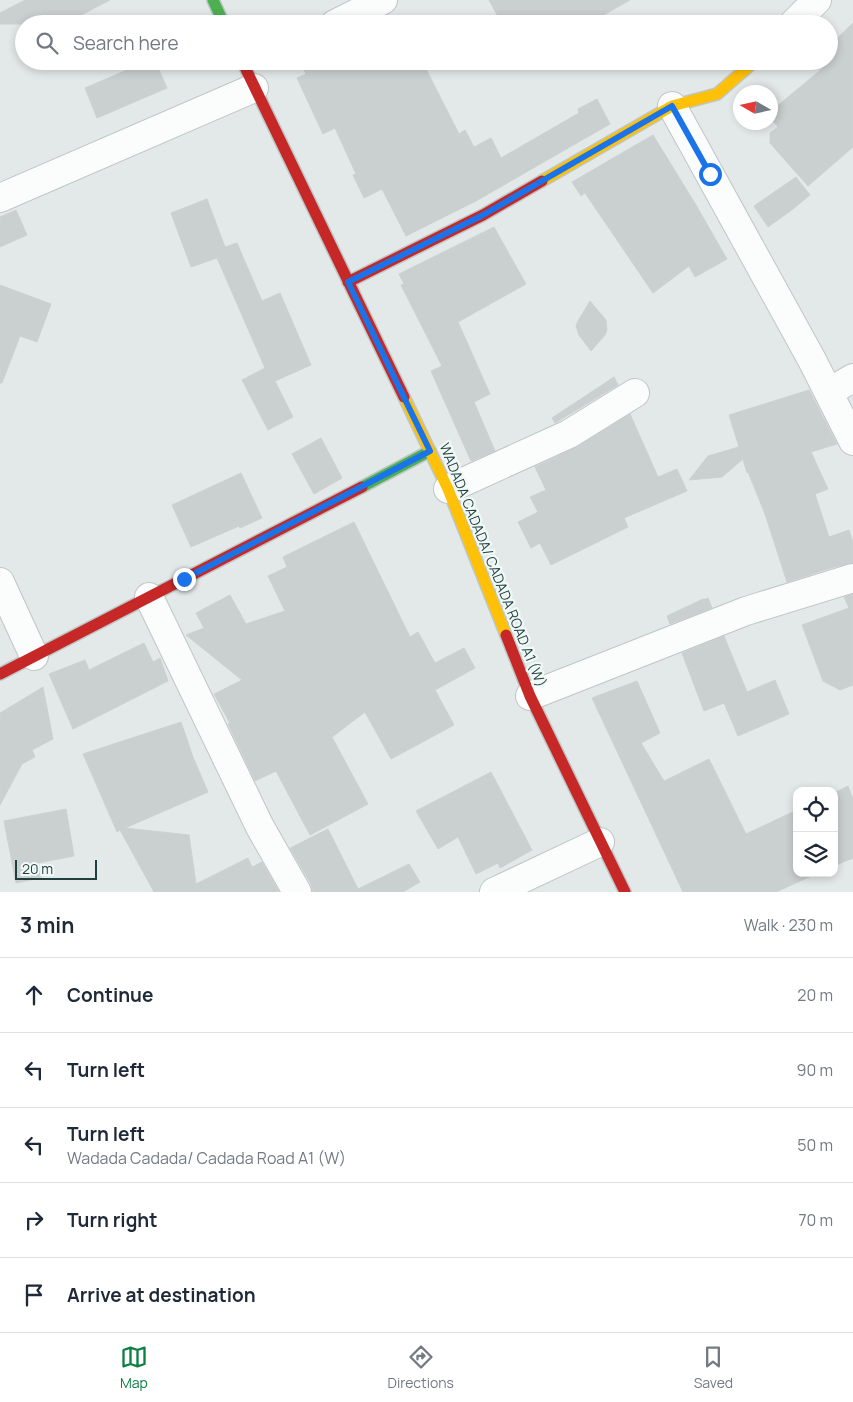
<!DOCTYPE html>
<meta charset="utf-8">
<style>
body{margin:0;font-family:Manrope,sans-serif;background:#f6f6f7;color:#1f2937}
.controls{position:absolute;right:15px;bottom:15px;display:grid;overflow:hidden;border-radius:10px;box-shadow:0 2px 8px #0003}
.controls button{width:45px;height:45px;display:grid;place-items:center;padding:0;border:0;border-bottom:1px solid #e0e1e3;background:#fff;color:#1f2937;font:25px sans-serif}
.compass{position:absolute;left:733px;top:85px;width:45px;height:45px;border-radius:50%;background:#fff;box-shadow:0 2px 8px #0003;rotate:279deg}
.scale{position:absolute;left:15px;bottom:12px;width:82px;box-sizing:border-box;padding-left:5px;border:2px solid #1f3e3e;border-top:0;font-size:14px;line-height:18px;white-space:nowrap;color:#1f3e3e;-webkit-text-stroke:4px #f1f9f7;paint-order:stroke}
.stop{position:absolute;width:15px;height:15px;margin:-11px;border:4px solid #1a73e8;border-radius:50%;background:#fff}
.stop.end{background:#1a73e8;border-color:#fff;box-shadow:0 1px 5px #0008}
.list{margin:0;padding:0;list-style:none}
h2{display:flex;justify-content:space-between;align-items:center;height:65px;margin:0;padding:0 20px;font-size:21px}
h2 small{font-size:16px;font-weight:400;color:#747a83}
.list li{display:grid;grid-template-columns:32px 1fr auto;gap:15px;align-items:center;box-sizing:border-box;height:75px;padding:0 20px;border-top:1px solid #e0e1e3}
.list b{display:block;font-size:19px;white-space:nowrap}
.list p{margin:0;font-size:16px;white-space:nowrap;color:#747a83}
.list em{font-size:16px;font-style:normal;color:#747a83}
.icon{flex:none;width:28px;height:28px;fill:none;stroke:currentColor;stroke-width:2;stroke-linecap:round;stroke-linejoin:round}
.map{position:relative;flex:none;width:853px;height:892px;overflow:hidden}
.search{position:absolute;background:#fff;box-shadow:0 2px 8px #0003;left:15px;right:15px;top:15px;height:55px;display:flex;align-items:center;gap:12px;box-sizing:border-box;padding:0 18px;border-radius:28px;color:#747a83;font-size:19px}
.sheet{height:440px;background:#fff}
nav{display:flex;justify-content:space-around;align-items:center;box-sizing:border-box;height:70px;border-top:1px solid #e0e1e3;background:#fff;font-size:14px;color:#747a83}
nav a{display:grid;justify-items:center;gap:2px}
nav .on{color:#0b8043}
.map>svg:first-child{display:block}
.building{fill:#cad0cf;stroke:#cbd2d1}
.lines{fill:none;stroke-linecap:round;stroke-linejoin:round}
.street-casing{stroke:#c0c6c5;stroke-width:30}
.fast-casing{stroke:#bec7c6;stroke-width:14}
.slow-casing{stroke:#bec7c6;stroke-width:14}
.jam-casing{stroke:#bec7c6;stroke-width:14}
.street{stroke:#fbfcfc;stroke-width:28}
.fast{stroke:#4caf50;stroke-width:11}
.slow{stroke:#ffc107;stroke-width:11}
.jam{stroke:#c62828;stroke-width:11}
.route{stroke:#1a73e8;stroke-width:6}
.labels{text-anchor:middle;stroke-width:4.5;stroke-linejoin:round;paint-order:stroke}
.street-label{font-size:14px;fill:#1f3e3e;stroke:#f1f9f7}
</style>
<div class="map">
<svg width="853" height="892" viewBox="0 0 853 892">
<rect width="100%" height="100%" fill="#e3e9e8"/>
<path class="building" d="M 25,0 L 110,0 L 64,24 L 0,24 L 0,13 Z
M 489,0 L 630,0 L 588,24 L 502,24 Z
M 853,23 L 853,147 L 808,186 L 770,143 L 770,133 L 778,127 L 770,117 L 770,112 L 829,63 L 829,46 Z
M 148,61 L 155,61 L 167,88 L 97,118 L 85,88 Z
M 300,61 L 422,61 L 459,134 L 465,130 L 474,147 L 491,138 L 501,158 L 579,113 L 578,109 L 597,99 L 610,124 L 476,201 L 406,236 L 382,189 L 364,198 L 353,175 L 356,174 L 335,128 L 323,134 L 297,78 L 306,74 Z
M 653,135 L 696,205 L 727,259 L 695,277 L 689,266 L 653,293 L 585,193 L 581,196 L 572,182 Z
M 796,177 L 810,195 L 793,209 L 768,227 L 754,206 Z
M 207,199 L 225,247 L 237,243 L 262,301 L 280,293 L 311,365 L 275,381 L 293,417 L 268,430 L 242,380 L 265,368 L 217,258 L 191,267 L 171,213 Z
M 16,210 L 27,235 L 0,247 L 0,217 Z
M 494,227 L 526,284 L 458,322 L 490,394 L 474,402 L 495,451 L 471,461 L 431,371 L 442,366 L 401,285 L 404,284 L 399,274 Z
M 0,285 L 51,304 L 37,342 L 20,336 L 2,383 L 0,383 Z
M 590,301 L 606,320 L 607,330 L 605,335 L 591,351 L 579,335 L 576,326 L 578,321 Z
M 614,377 L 618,385 L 555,423 L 552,418 Z
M 809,390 L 837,444 L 811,452 L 828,489 L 815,494 L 829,537 L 849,530 L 853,542 L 853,563 L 831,568 L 787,582 L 765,514 L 748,472 L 747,473 L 743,459 L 722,477 L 689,480 L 708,456 L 739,447 L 729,415 Z
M 630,414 L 658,477 L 677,469 L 687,491 L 624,518 L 628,527 L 551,565 L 540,543 L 531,548 L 518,522 L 538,512 L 530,497 L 546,490 L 535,467 L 577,447 Z
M 321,438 L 342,478 L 314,494 L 292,454 Z
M 241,473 L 262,518 L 240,528 L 239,526 L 191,547 L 172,505 Z
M 354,522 L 410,637 L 418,632 L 435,663 L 464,648 L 475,668 L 435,690 L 454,725 L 391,759 L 365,712 L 332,737 L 368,804 L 310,835 L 276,771 L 255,781 L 228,724 L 230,723 L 214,694 L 242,680 L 186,635 L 204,628 L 196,613 L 230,595 L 246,624 L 285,611 L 268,576 L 287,567 L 283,557 Z
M 853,594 L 853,685 L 840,690 L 823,681 L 802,625 L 849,608 L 844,597 Z
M 708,598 L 712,608 L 670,624 L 667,616 L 703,599 L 703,600 Z
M 724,636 L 747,692 L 775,680 L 789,714 L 738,736 L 724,703 L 704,711 L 682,653 Z
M 144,643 L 153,662 L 160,658 L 168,681 L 73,729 L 49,674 L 85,660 L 89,670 Z
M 637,681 L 660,733 L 641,743 L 664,781 L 709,759 L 746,834 L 797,810 L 797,873 L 818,873 L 776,892 L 683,892 L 592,698 Z
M 43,687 L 53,739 L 32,750 L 35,757 L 22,764 L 0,805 L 0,713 Z
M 181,722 L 193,757 L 208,792 L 125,828 L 189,835 L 196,884 L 248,858 L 252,867 L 262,862 L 279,892 L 154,892 L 120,830 L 117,832 L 83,754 Z
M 491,772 L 532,850 L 500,868 L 498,863 L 476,874 L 458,837 L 438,849 L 416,811 Z
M 848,786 L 853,799 L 853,858 L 834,866 L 834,793 Z
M 66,809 L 74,856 L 38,863 L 41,878 L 16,883 L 4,821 Z
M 328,829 L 358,889 L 409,864 L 420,882 L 403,892 L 313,892 L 311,884 L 290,848 Z"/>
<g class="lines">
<defs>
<path id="street" d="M 335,24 L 383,0
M 793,24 L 817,0
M 672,106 L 812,360 L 853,441
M 0,198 L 254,88
M 829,392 L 853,378
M 448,489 L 569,434 L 635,393
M 0,582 L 34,656
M 149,597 L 260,827 L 297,892
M 530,696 L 746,611 L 853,578
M 494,892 L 600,842"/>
<path id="fast" d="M 213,0 L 224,24
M 362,487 L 430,451"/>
<path id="slow" d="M 542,181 L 672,106 L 717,94 L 755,61
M 404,397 L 448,489 L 506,635"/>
<path id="jam" d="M 242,61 L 404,397
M 348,282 L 483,215 L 542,181
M 506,635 L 530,696 L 625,892
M 0,674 L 362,487"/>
</defs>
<use href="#street" class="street-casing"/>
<use href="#fast" class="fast-casing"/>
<use href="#slow" class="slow-casing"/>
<use href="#jam" class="jam-casing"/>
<use href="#street" class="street"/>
<use href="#fast" class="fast"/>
<use href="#slow" class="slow"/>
<use href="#jam" class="jam"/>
</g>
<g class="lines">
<path class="route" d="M 184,579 L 430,451 L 348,282 L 483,215 L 672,106 L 710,174"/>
</g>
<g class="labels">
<g class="street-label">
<text transform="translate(493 565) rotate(68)" y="5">WADADA CADADA/ CADADA ROAD A1 (W)</text>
</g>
</g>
</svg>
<div class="controls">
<button><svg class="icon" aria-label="locate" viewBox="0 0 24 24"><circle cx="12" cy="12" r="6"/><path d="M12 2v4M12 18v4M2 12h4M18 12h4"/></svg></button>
<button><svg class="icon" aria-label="layers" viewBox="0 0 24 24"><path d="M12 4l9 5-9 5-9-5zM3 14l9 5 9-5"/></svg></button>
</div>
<svg class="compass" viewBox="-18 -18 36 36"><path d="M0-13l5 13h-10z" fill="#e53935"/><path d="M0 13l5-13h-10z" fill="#747a83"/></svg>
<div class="scale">20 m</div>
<div class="stop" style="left:710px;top:174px"></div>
<div class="stop end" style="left:184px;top:579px"></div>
<div class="search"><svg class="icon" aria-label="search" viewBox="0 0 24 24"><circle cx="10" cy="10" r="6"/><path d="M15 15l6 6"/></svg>Search here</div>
</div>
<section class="sheet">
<h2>3 min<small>Walk · 230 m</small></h2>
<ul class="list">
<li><svg class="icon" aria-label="ahead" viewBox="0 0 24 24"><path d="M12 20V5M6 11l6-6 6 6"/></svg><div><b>Continue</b></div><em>20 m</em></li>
<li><svg class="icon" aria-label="left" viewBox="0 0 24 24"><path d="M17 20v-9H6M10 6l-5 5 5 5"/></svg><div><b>Turn left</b></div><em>90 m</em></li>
<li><svg class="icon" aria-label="left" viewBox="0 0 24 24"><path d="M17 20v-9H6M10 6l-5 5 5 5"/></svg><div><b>Turn left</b><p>Wadada Cadada/ Cadada Road A1 (W)</p></div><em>50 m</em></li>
<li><svg class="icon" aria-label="right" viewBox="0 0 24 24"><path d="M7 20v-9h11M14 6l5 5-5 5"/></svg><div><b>Turn right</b></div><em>70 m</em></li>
<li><svg class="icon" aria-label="arrive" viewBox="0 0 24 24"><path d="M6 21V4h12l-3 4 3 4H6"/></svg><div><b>Arrive at destination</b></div></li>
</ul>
</section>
<nav>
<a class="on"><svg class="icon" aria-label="map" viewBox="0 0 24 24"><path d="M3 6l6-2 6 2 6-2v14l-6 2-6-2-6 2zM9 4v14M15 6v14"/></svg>Map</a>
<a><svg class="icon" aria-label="directions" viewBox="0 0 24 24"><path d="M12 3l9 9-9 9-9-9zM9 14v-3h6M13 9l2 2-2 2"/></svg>Directions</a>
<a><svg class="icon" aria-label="saved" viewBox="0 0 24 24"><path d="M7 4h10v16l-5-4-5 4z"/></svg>Saved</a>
</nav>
